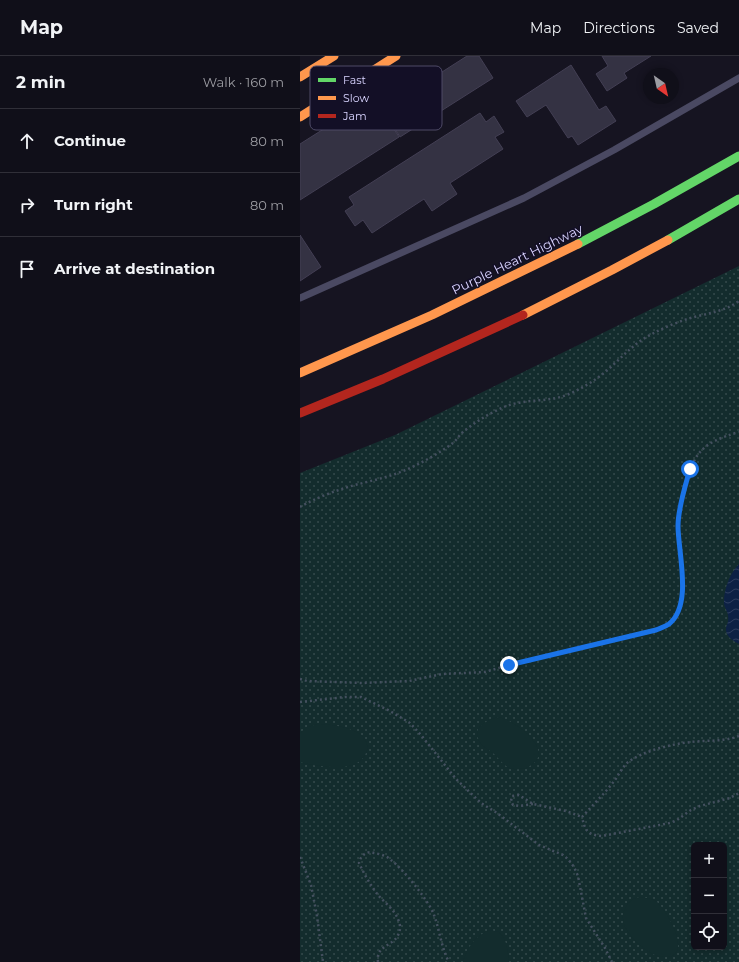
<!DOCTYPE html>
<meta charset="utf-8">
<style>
body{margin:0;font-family:Montserrat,sans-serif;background:#1e1d26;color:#f1f3f6}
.controls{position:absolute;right:12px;bottom:12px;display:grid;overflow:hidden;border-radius:6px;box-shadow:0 2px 6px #0003}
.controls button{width:36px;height:36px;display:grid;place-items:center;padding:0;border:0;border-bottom:1px solid #302f38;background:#100f19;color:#f1f3f6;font:20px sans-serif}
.compass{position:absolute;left:343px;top:12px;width:36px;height:36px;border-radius:50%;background:#100f19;box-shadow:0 2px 6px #0003;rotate:146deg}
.stop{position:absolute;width:12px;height:12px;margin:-9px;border:3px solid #1a73e8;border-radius:50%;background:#fff}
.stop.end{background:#1a73e8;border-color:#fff;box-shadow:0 1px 4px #0008}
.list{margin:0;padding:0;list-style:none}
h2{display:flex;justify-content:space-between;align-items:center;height:52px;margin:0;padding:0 16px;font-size:17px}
h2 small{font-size:13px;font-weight:400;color:#9c9ca2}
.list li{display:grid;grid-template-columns:26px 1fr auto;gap:12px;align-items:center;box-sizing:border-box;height:64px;padding:0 16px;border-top:1px solid #302f38}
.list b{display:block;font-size:15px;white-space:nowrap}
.list em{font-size:13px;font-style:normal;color:#9c9ca2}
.icon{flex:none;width:22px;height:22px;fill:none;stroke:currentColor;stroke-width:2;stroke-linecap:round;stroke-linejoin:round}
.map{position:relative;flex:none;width:439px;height:906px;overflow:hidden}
header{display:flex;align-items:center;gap:24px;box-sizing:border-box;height:56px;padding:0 20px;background:#100f19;border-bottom:1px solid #302f38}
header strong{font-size:19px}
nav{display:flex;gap:22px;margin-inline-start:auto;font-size:14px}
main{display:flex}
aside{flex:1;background:#100f19}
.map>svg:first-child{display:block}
.grass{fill:url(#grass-dots);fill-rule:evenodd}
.garden{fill:#132c2d}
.water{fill:url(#water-waves)}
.building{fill:#343243;stroke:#433f54}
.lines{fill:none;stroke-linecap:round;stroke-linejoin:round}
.path{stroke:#44505f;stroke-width:2.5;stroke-dasharray:2 3;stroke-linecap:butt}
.lane{stroke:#4a4962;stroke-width:7}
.fast{stroke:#63d668;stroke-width:9}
.slow{stroke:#ff974d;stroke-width:9}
.jam{stroke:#b3261e;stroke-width:9}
.route{stroke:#1a73e8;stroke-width:5}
.labels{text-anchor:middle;stroke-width:3;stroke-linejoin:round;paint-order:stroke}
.street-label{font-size:13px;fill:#d9d4ff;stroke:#130f26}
.key{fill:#130f26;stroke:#4e4a67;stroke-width:1}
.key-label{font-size:11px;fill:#d9d4ff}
</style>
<header>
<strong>Map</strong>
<nav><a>Map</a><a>Directions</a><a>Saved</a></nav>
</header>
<main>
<aside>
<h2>2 min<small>Walk · 160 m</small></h2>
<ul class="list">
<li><svg class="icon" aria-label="ahead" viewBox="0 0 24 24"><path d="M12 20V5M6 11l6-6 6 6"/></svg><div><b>Continue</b></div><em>80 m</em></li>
<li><svg class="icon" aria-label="right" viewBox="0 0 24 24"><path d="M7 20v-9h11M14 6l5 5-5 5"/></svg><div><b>Turn right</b></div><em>80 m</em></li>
<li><svg class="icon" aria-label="arrive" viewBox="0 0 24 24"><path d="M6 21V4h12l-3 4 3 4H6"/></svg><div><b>Arrive at destination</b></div></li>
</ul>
</aside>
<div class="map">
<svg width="439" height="906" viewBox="0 0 439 906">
<defs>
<pattern id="grass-dots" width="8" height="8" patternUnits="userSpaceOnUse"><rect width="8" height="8" fill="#132c2d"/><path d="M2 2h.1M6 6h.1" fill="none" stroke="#354a4c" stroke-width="1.8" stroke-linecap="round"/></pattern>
<pattern id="water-waves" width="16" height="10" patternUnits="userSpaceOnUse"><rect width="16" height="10" fill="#0d2144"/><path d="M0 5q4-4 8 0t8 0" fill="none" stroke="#304060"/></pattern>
</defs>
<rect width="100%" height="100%" fill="#161421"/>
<path class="grass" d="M 439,210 L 439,906 L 0,906 L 0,417 L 95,379 ZM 394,789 L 424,789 L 424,891 L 394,891 Z"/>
<path class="garden" d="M 199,661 C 213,664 252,691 234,707 C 230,710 226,713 220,713 C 206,715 202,705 193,697 C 188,693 180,690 178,682 C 173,670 190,663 199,661 Z
M 18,668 C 33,668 71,673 67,694 C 65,701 61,705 55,708 C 43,714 13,710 0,706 L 0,677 L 7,671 Z
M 340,841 C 346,842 352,842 357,846 C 368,856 395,903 363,901 C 348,900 321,876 323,860 C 323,857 324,854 326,851 C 329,845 333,842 340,841 Z
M 190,874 L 199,876 C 208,885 207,894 209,906 L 163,906 C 167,892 175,879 190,874 Z"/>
<path class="water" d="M 439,508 L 439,588 C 433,585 425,580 426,572 C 427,568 429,565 428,560 C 428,555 423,550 424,545 C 424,533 430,517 439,508 Z"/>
<path class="building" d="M 167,0 L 179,0 L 193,22 L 100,81 L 83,53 L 111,35 L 120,50 L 139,37 L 131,23 Z
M 302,0 L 351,0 L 324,17 L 327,22 L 307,35 L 296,18 L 308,10 Z
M 271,9 L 299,54 L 306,50 L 316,65 L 278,89 L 272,80 L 268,82 L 246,49 L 227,61 L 216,45 Z
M 74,41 L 99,81 L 0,144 L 0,88 Z
M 180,57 L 186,66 L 194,60 L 204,76 L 195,81 L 203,93 L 150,127 L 157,138 L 132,155 L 124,143 L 72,177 L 63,164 L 55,170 L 45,155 L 54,149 L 49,141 Z
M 0,179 L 21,211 L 0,225 Z"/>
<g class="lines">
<path class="path" d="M 0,451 C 15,442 42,432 59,428 C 74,424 89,421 103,415 C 120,408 138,398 153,387 C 157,384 159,379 163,376 C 175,366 190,357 204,351 C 225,342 249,347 269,338 C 285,331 299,322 312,310 C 325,298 336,286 352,278 C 365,271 380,265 394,261 C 410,257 425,255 439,245
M 0,623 L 7,625 L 62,627 L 109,625 L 142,618 L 185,616 L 209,609 L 364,571 C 396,550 378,502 378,471 C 378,458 382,446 385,434 C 393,397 401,387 439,376
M 0,646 L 45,641 L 61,641 L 90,655 L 110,667 L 121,679 L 156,723 L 181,747 L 197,757 L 239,789 L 263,799 L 268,803 L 274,811 L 278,820 L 286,862 L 305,892 L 312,906
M 439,680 C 423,686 407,684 391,686 C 372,688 342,695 327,707 C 322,712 319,718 315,724 C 305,737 293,749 282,761 C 285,774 287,779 302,780 L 370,767 L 377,764 L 391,754 L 400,750 L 430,742 L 439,737
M 233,748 L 220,750 L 213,749 L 211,745 L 212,740 L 219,739 L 233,748 L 266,755 L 282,761
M 0,801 L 11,829 L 17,860 L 23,906
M 78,906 C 76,890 90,891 97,881 C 100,876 101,871 99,866 C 96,855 85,847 78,839 C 71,830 64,818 59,807 C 60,800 67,794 74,797 C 80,798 87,800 91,804 C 103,813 129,845 134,859 C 140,875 141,891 149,906"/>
<path class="lane" d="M 0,242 L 224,142 L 314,94 L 439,22"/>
<path class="fast" d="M 368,184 L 439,143
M 278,188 L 354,148 L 439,100"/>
<path class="slow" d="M 0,21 L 34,0
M 0,61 L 96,0
M 223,259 L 312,214 L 368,184
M 0,317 L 132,259 L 278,188"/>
<path class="jam" d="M 0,357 L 83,323 L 223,259"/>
</g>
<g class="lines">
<path class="route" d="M 209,609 L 356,574 C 360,572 365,571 369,568 C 393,549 378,496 378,470 C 378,452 385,431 390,413"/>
</g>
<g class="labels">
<g class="street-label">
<text transform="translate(217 203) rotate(-26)" y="5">Purple Heart Highway</text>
</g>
</g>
<rect x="10" y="10" width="132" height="64" rx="6" class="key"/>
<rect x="18" y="22" width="18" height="4" fill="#63d668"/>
<rect x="18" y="40" width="18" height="4" fill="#ff974d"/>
<rect x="18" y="58" width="18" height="4" fill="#b3261e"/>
<g class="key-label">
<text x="43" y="28">Fast</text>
<text x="43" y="46">Slow</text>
<text x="43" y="64">Jam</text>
</g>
</svg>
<div class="controls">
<button>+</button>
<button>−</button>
<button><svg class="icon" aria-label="locate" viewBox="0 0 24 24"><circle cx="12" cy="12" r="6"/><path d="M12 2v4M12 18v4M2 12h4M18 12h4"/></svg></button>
</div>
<svg class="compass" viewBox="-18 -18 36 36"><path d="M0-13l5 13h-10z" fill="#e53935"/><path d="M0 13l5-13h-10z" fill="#9c9ca2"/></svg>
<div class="stop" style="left:390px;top:413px"></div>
<div class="stop end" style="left:209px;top:609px"></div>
</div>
</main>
